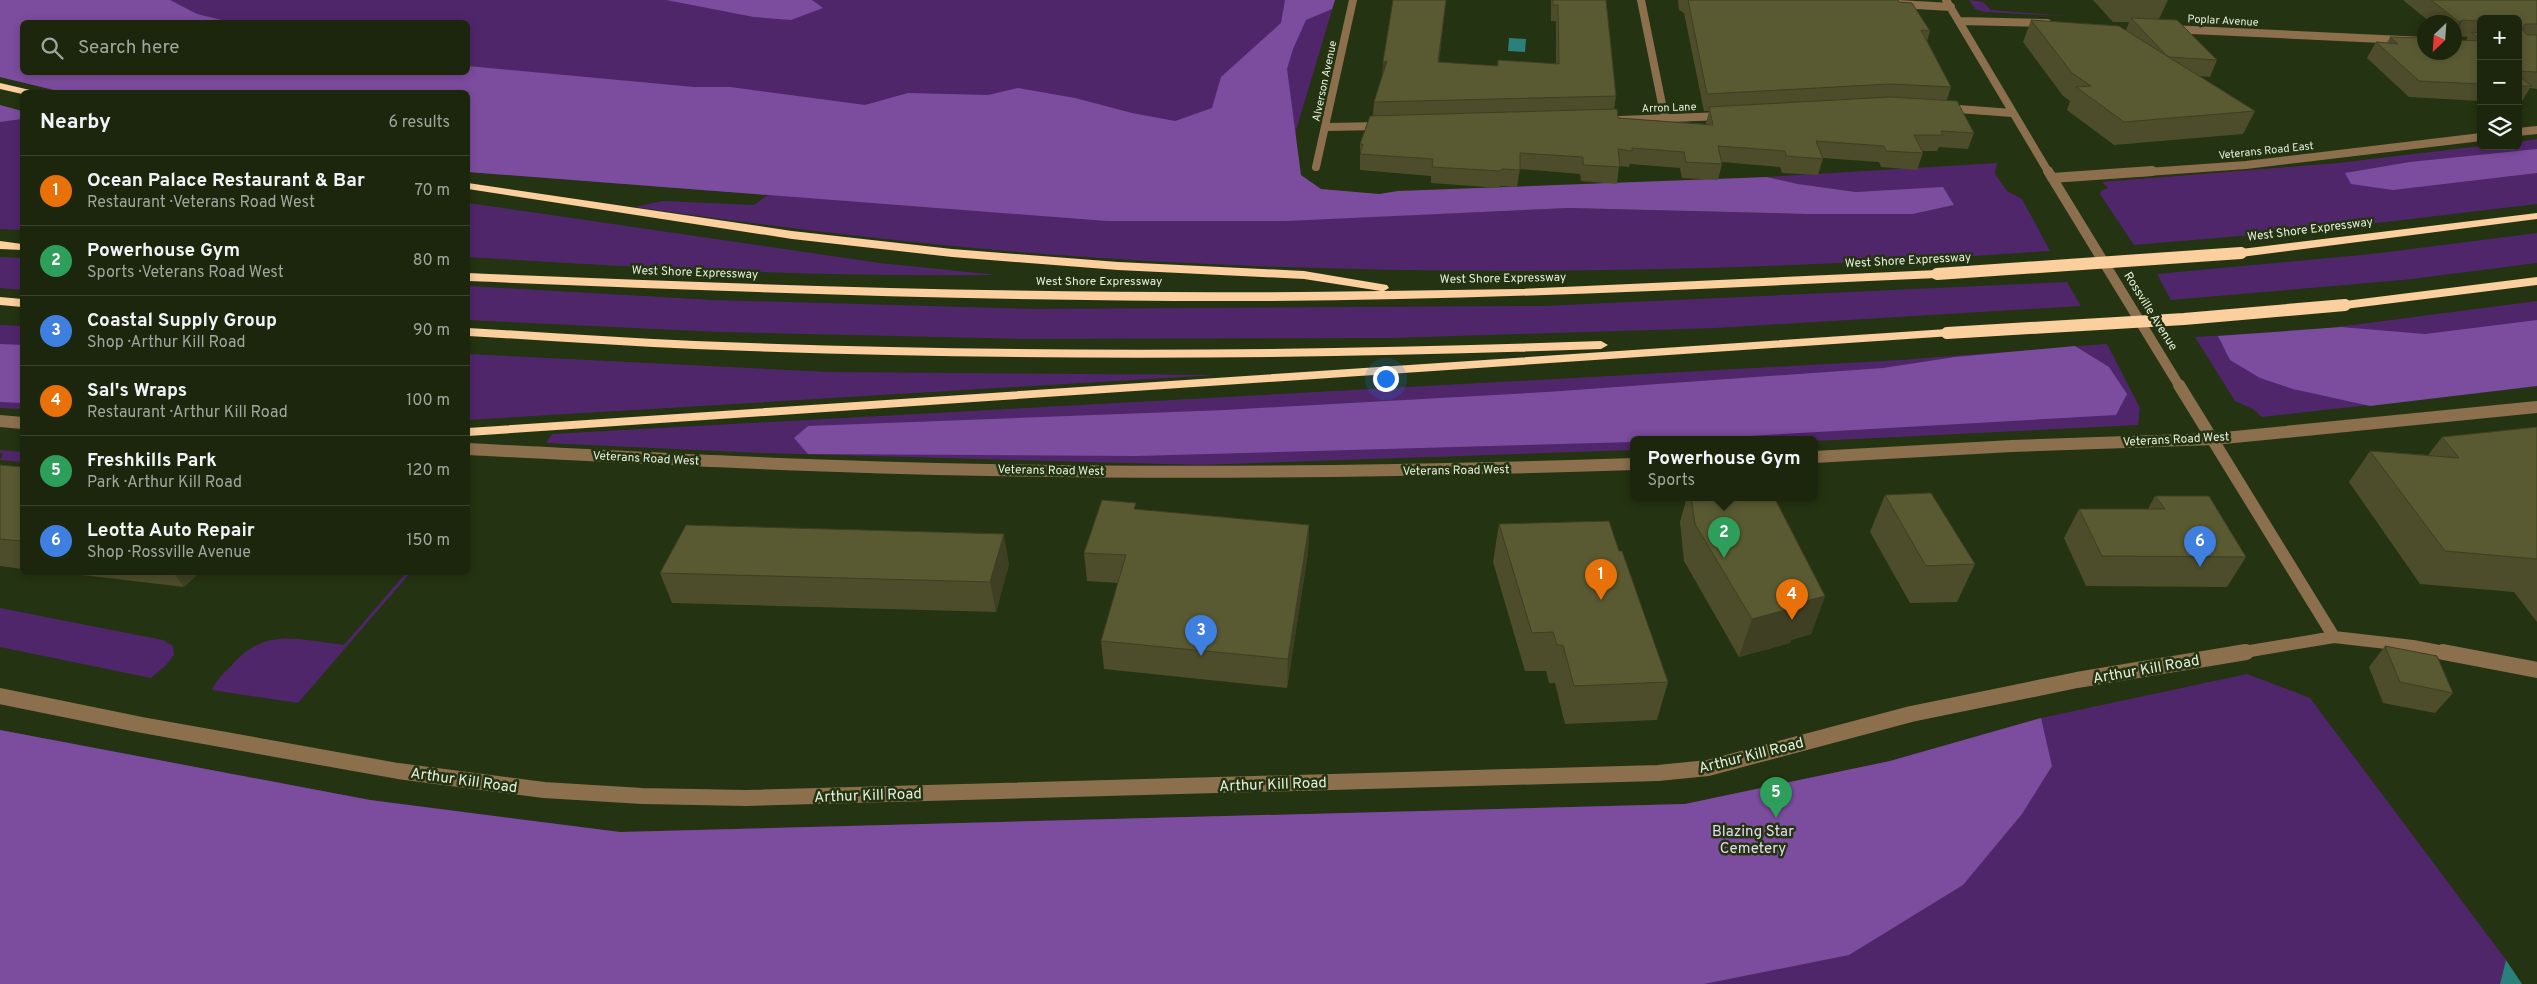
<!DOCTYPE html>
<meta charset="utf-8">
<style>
body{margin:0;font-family:Overpass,sans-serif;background:#28321b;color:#f1f3f6}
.controls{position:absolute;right:15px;top:15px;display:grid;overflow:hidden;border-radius:8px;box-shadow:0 2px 8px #0003}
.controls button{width:45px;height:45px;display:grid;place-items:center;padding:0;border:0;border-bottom:1px solid #39432e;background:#1b260d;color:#f1f3f6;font:25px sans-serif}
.compass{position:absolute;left:2417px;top:15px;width:45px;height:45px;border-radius:50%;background:#1b260d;box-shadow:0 2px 8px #0003;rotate:205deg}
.you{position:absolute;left:1385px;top:378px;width:18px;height:18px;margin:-12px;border:4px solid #fff;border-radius:50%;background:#1a73e8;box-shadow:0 0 0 8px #1a73e833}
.badge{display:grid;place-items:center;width:32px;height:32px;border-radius:50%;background:#d93025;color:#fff;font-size:16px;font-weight:700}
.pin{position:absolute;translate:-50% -41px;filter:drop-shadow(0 1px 2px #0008)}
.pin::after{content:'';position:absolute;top:26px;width:18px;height:15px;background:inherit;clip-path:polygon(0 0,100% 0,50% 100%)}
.popup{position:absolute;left:1630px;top:436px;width:188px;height:65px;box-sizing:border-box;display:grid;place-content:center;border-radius:8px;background:#1b260d;filter:drop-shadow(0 1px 4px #0005);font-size:16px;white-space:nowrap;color:#a0a59d}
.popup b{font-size:19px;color:#f1f3f6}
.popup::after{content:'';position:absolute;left:50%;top:100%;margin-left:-10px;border:10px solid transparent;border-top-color:#1b260d}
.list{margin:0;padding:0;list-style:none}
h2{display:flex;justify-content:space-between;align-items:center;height:65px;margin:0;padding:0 20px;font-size:21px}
h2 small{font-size:16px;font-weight:400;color:#a0a59d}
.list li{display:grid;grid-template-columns:32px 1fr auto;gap:15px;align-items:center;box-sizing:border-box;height:70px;padding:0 20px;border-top:1px solid #39432e}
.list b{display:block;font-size:19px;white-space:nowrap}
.list p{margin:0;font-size:16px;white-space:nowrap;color:#a0a59d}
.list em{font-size:16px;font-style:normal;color:#a0a59d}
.icon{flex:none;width:28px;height:28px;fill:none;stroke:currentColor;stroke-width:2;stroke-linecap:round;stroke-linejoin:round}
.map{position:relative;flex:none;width:2537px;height:984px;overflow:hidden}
.search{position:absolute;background:#1b260d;box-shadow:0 2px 8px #0003;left:20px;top:20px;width:450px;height:55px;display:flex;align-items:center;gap:12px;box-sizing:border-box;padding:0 18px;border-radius:8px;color:#a0a59d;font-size:19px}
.panel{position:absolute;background:#1b260d;box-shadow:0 2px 8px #0003;left:20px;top:90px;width:450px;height:485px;border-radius:8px}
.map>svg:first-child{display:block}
.green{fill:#50266b;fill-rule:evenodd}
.forest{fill:#7c4c9e}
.water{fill:#2a807b}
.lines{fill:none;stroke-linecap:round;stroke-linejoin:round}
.minor-far3{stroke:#8c6f4d;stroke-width:8}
.minor-far2{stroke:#8c6f4d;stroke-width:10}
.minor-far1{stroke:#8c6f4d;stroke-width:12}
.minor{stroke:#8c6f4d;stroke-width:16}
.highway{fill:#fbcf9e;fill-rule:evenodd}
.highway-bridge{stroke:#fbcf9e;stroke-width:12}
.wall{fill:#4d4d2b}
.shaded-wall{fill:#3e3f23}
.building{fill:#595a32;stroke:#3e3f23}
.labels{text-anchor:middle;stroke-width:5;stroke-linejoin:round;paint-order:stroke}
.far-street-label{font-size:11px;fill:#e4eeda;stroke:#243311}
.street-label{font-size:12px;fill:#e4eeda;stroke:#243311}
.near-street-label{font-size:15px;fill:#e4eeda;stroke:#243311}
.near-park-label{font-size:15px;fill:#e6daf0;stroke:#243311}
</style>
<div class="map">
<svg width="2537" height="984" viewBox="0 0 2537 984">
<rect width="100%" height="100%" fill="#243311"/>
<path class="green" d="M 0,0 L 1335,0 L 1294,137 L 1273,221 L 1569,208 L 1808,214 L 1913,214 L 1954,205 L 1899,191 L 1856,192 L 1798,184 L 1767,177 L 1997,163 L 1995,174 L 2007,191 L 2022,199 L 2050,251 C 1700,275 1346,280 996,250 C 875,239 755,224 635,207 L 663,201 L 754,205 L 768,195 L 468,172 L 468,92 L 62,92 L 0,77 ZM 22,22 L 468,22 L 468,72 L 22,72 Z
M 1969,0 L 1983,2 L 1991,10 L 2067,16 L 1985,12 L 1975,9 Z
M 12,119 L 22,119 L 22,230 L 0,229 L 0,122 Z
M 2537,139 L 2537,204 L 2335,228 L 2134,245 L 2100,194 L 2101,191 L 2108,188 L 2102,182 L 2338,163 L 2481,146 L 2518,146 L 2518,142 Z
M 468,203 L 880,263 L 997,275 C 820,277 644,268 468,257 Z
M 2537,233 L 2537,263 L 2403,280 L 2171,300 L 2157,274 L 2372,254 Z
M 0,257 L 22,258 L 22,290 L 0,288 Z
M 2067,282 L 2081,306 L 1715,328 L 1391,338 L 1024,339 L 719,332 L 468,320 L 468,286 L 713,300 L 1036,309 L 1543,306 Z
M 2537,301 L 2537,386 L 2262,417 L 2253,409 L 2235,401 L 2195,337 L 2322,329 Z
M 0,325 L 22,326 L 22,409 L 0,408 Z
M 2107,344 L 2140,408 L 2138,425 L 1814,441 L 1814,439 L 1634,439 L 1634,450 L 1201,465 L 761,453 L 546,443 L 552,434 L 1900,360 Z
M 468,354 L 829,372 L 1215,375 L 468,420 Z
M 0,450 L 22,452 L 22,462 L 0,460 L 3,454 L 0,453 Z
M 406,573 L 410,573 L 298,703 L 212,690 C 215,681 224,673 231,666 C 265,626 299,640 344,645 Z
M 0,608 L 163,640 L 173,646 L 174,655 L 166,665 L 151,678 L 0,647 Z
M 2247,674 L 2310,698 L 2506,960 L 2500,984 L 0,984 L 0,730 L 370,800 L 620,832 L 1685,804 L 1890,761 L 2041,718 Z"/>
<path class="forest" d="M 0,0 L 170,0 L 197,14 L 230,22 L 22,22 L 22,72 L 468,72 L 468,66 L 694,87 L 730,87 L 865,105 L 908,93 L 988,95 L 1018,88 L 1075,98 L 1132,113 L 1175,121 L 1212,108 L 1221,77 L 1281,23 L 1285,0 L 1335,0 L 1332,9 L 1306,20 L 1293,49 L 1287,69 L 1301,175 L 1321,189 L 1379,194 L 1398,191 L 1767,177 L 1798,184 L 1856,192 L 1943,187 L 1954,205 L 1913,214 L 1808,214 L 1569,208 L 1286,221 L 1107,221 L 468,172 L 468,92 L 62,92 L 0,77 Z
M 666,0 L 812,0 L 823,8 L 791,20 L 754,17 Z
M 0,105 L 22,111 L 22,119 L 0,122 Z
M 2537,149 L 2537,173 L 2393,190 L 2351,184 L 2345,173 L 2410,162 Z
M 2537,320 L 2537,386 L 2370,406 L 2293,389 L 2260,378 L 2230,360 L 2218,336 L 2341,327 L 2425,334 Z
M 0,344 L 22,345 L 22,403 L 0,402 Z
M 2075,346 L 2109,367 L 2127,394 L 2116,415 L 1695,439 L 1634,439 L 1634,442 L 1135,456 L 808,454 L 794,438 L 808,426 L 1225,410 L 1547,392 L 1883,368 L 1955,357 Z
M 2041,718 L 2052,766 L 2022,814 L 1963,885 L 1849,955 L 1704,984 L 0,984 L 0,730 L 370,800 L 620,832 L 1685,804 L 1890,761 Z"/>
<path class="water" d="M 1509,38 L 1526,39 L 1525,52 L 1508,51 Z
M 2506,960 L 2522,984 L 2500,984 Z"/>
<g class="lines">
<path class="minor-far3" d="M 1641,0 L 1665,119
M 1946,0 L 2049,173
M 1898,4 L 1951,7
M 1960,21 L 2047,23
M 2170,29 L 2424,41
M 1945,108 L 2012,113
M 1620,120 L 1723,116
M 1326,127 L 1383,126
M 2518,132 L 2537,130
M 1316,167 L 1353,0
M 2133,173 L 2246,165 L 2481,137"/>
<path class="minor-far2" d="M 2048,171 L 2180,387
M 2052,178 L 2152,171"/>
<path class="minor-far1" d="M 2179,385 L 2334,637
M 0,421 L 22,423
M 468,449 C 642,458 815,467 989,470 C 1204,474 1419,471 1634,464
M 1814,457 L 2012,446 L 2214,439 L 2537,407
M 2238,653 L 2334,637 L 2413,646 L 2449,653"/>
<path class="minor" d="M 2443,652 L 2537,670
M 0,696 L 142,725 L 398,771 L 544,790 L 642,796 L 746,798 L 1658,773 L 1708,768 L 1911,714 L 2077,680 L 2246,652"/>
<path class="highway" d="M 0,83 L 30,90 L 31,92 L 22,94 L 0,89 Z
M 468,183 L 792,231 L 952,249 L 1118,262 L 1304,271 L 1387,285 L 1389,288 L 1384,291 L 1519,289 L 1937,270 L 1943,274 L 1937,278 C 1713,288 1489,300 1265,301 C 999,302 734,292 468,281 L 468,273 C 772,286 1077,296 1381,291 L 1304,279 L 1118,270 L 952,257 L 792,239 L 468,189 Z
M 2537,213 L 2537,219 L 2241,257 L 2235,253 L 2241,249 Z
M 0,241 L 22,244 L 22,250 L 0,249 Z
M 2537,277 L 2537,285 L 2345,309 L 2339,305 L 2345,301 Z
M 0,297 L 22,299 L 22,307 L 0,305 Z
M 468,328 C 544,332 620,338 695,341 C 997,353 1299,352 1601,341 L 1608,345 L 1601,349 C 1299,360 997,361 695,349 C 620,346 544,340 468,336 Z
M 1947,329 L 1952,330 L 1954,333 L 1952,336 L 468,436 L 468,428 Z"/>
<path class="highway-bridge" d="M 1937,274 L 2241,253
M 1947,333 L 2184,319 L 2345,305"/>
</g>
<path class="wall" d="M 1446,0 L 1439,62 L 1497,66 L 1498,60 L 1556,64 L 1556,21 L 1551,21 L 1551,0 L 1606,0 L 1616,96 L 1614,110 L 1618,118 L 1706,124 L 1706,123 L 1709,111 L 1704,111 L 1684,13 L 1679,10 L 1678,0 L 1898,0 L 1899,2 L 1930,31 L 1927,41 L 1951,87 L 1947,100 L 1974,133 L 1968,149 L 1939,147 L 1937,151 L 1921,151 L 1923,153 L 1917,170 L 1881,167 L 1879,162 L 1823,158 L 1818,175 L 1782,173 L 1780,167 L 1722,162 L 1722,164 L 1718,180 L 1682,178 L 1680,168 L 1630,164 L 1629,167 L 1619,166 L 1617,184 L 1581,181 L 1580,174 L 1520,169 L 1517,187 L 1500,186 L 1499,188 L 1431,183 L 1431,176 L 1360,170 L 1360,144 L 1373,116 L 1374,102 L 1382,78 L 1383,62 Z
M 2093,0 L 2168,0 L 2159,19 L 2217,60 L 2210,77 L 2200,76 L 2255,111 L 2243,134 L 2114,145 L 2067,110 L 2070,101 L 2063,96 L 2023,42 L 2031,20 L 2126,30 L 2129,22 L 2113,22 Z
M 2403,0 L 2537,0 L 2537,89 L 2530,88 L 2521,103 L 2518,103 L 2518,19 L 2481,19 L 2481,101 L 2409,97 L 2367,58 L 2376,42 L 2387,43 L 2390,37 L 2466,40 L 2468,37 L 2454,36 L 2454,22 L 2430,22 Z
M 2537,427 L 2537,622 L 2514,592 L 2420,584 L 2349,482 L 2370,451 L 2428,455 L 2442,437 Z
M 0,465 L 22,467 L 22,569 L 0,566 Z
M 1885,495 L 1975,564 L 1957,602 L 1910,603 L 1870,532 Z
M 2155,496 L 2246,557 L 2227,587 L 2086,586 L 2064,538 L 2079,509 L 2148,509 Z
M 1687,497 L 1774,497 L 1825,596 L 1811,634 L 1791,640 L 1790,643 L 1739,657 L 1684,561 L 1680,522 Z
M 1137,510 L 1309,525 L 1308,553 L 1287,688 L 1104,669 L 1101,641 L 1118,583 L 1087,581 L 1084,553 Z
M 1499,524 L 1619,551 L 1668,682 L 1657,720 L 1565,724 L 1555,683 L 1549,683 L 1546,671 L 1525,671 L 1493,562 Z
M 1009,564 L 996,612 L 672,603 L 660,573 Z
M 57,572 L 200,572 L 184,587 Z
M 2385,646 L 2453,693 L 2435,713 L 2383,703 L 2369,667 Z"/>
<path class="shaded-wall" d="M 1446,0 L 1437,78 L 1438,62 Z
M 2463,20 L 2454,36 L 2454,30 L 2459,22 Z
M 1387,61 L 1382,78 L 1383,62 Z
M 1309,525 L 1308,553 L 1287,688 L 1288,659 Z
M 1004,534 L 1009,564 L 996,612 L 990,582 Z
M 173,572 L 200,572 L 184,587 Z
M 1825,596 L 1811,634 L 1791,640 L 1790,643 L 1739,657 L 1752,619 L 1802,602 Z"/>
<path class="building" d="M 1393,0 L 1446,0 L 1438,62 L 1498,66 L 1498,60 L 1559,64 L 1558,5 L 1553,5 L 1553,0 L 1606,0 L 1616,96 L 1374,102 L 1387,61 L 1383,62 Z
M 1688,0 L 1898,0 L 1899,2 L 1912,3 L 1930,31 L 1921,30 L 1951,87 L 1890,84 L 1707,94 Z
M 2431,0 L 2537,0 L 2537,24 L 2525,24 L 2522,29 L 2527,35 L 2537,35 L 2537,72 L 2518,71 L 2518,19 L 2481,19 L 2481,21 L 2463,20 L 2459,22 Z
M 2131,18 L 2177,20 L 2217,60 L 2169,57 L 2166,55 Z
M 2031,20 L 2119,26 L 2255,111 L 2124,122 L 2076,87 L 2091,86 L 2072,73 Z
M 2471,32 L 2481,33 L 2481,40 Z
M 2390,37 L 2424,38 L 2424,52 L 2454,52 L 2454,40 L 2481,41 L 2481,84 L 2419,81 L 2376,42 L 2398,44 Z
M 2518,76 L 2532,86 L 2518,86 Z
M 1890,97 L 1957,101 L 1974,133 L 1941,131 L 1943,135 L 1914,135 L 1923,153 L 1886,151 L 1884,146 L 1816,141 L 1823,159 L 1786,156 L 1785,151 L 1718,146 L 1722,164 L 1686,162 L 1684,152 L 1632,148 L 1632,151 L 1618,149 L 1620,167 L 1583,165 L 1583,157 L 1520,153 L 1520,170 L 1502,169 L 1501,171 L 1432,167 L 1433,159 L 1360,154 L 1363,144 L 1360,144 L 1370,116 L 1617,109 L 1618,118 L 1713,125 L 1709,107 Z
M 2537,427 L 2537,559 L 2445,551 L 2370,451 L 2459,458 L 2442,437 Z
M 0,465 L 22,467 L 22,541 L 0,539 Z
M 1931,493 L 1975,564 L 1926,566 L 1885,495 Z
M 2155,496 L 2209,496 L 2246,557 L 2102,556 L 2079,509 L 2165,509 Z
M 1691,497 L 1774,497 L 1825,596 L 1802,602 L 1804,605 L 1752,619 L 1695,524 Z
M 1102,500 L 1136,503 L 1134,509 L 1309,525 L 1288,659 L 1101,641 L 1126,555 L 1084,553 Z
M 1609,521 L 1619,551 L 1622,551 L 1668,682 L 1574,686 L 1563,645 L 1557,645 L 1553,632 L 1532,633 L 1499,524 Z
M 686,525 L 1004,534 L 990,582 L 660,573 Z
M 2385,646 L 2437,656 L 2453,693 L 2400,682 Z"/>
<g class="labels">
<g class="far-street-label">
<text transform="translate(2223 20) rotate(3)" y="4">Poplar Avenue</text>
<text transform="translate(1324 81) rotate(-78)" y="4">Alverson Avenue</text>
<text transform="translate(1669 107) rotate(-2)" y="4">Arron Lane</text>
<text transform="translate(2266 150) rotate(-6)" y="4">Veterans Road East</text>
</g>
<g class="street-label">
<text transform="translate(2310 229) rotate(-7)" y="4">West Shore Expressway</text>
<text transform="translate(1908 260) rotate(-3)" y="4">West Shore Expressway</text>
<text transform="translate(695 272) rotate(2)" y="4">West Shore Expressway</text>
<text transform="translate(1503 278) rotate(-1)" y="4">West Shore Expressway</text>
<text x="1099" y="285">West Shore Expressway</text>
<text transform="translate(2151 311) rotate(58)" y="4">Rossville Avenue</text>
<text transform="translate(2176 439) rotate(-3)" y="4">Veterans Road West</text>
<text transform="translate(646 458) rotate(3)" y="4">Veterans Road West</text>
<text transform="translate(1051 470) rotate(1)" y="4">Veterans Road West</text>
<text transform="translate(1456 470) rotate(-1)" y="4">Veterans Road West</text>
</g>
<g class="near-street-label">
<text transform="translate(2146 669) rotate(-10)" y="5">Arthur Kill Road</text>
<text transform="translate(1751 755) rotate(-14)" y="5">Arthur Kill Road</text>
<text transform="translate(464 780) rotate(8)" y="5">Arthur Kill Road</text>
<text transform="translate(1273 784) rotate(-2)" y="5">Arthur Kill Road</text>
<text transform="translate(868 795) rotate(-2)" y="5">Arthur Kill Road</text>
</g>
<g class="near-park-label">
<text x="1753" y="836">Blazing Star<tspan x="1753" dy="17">Cemetery</tspan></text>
</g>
</g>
</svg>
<div class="controls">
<button>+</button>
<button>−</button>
<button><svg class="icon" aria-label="layers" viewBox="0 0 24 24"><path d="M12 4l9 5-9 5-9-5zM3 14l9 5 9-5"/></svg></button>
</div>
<svg class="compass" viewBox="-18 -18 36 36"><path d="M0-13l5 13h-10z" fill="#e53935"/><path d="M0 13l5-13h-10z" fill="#a0a59d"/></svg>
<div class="you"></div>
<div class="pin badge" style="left:1601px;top:600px;background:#e8710a">1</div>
<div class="pin badge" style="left:1724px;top:558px;background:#2e9e5b">2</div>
<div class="popup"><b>Powerhouse Gym</b>Sports</div>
<div class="pin badge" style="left:1201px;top:656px;background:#3f7fe0">3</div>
<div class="pin badge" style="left:1792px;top:620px;background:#e8710a">4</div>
<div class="pin badge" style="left:1776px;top:818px;background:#2e9e5b">5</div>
<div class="pin badge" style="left:2200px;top:567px;background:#3f7fe0">6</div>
<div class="search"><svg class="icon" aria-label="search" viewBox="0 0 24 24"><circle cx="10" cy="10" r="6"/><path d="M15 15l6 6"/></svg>Search here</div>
<section class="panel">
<h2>Nearby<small>6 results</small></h2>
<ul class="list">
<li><span class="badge" style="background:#e8710a">1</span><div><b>Ocean Palace Restaurant &amp; Bar</b><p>Restaurant · Veterans Road West</p></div><em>70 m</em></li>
<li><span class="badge" style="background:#2e9e5b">2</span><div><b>Powerhouse Gym</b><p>Sports · Veterans Road West</p></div><em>80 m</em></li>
<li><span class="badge" style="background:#3f7fe0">3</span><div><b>Coastal Supply Group</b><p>Shop · Arthur Kill Road</p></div><em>90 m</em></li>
<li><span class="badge" style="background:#e8710a">4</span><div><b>Sal's Wraps</b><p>Restaurant · Arthur Kill Road</p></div><em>100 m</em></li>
<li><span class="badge" style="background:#2e9e5b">5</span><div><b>Freshkills Park</b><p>Park · Arthur Kill Road</p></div><em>120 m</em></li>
<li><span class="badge" style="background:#3f7fe0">6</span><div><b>Leotta Auto Repair</b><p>Shop · Rossville Avenue</p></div><em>150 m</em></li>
</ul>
</section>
</div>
